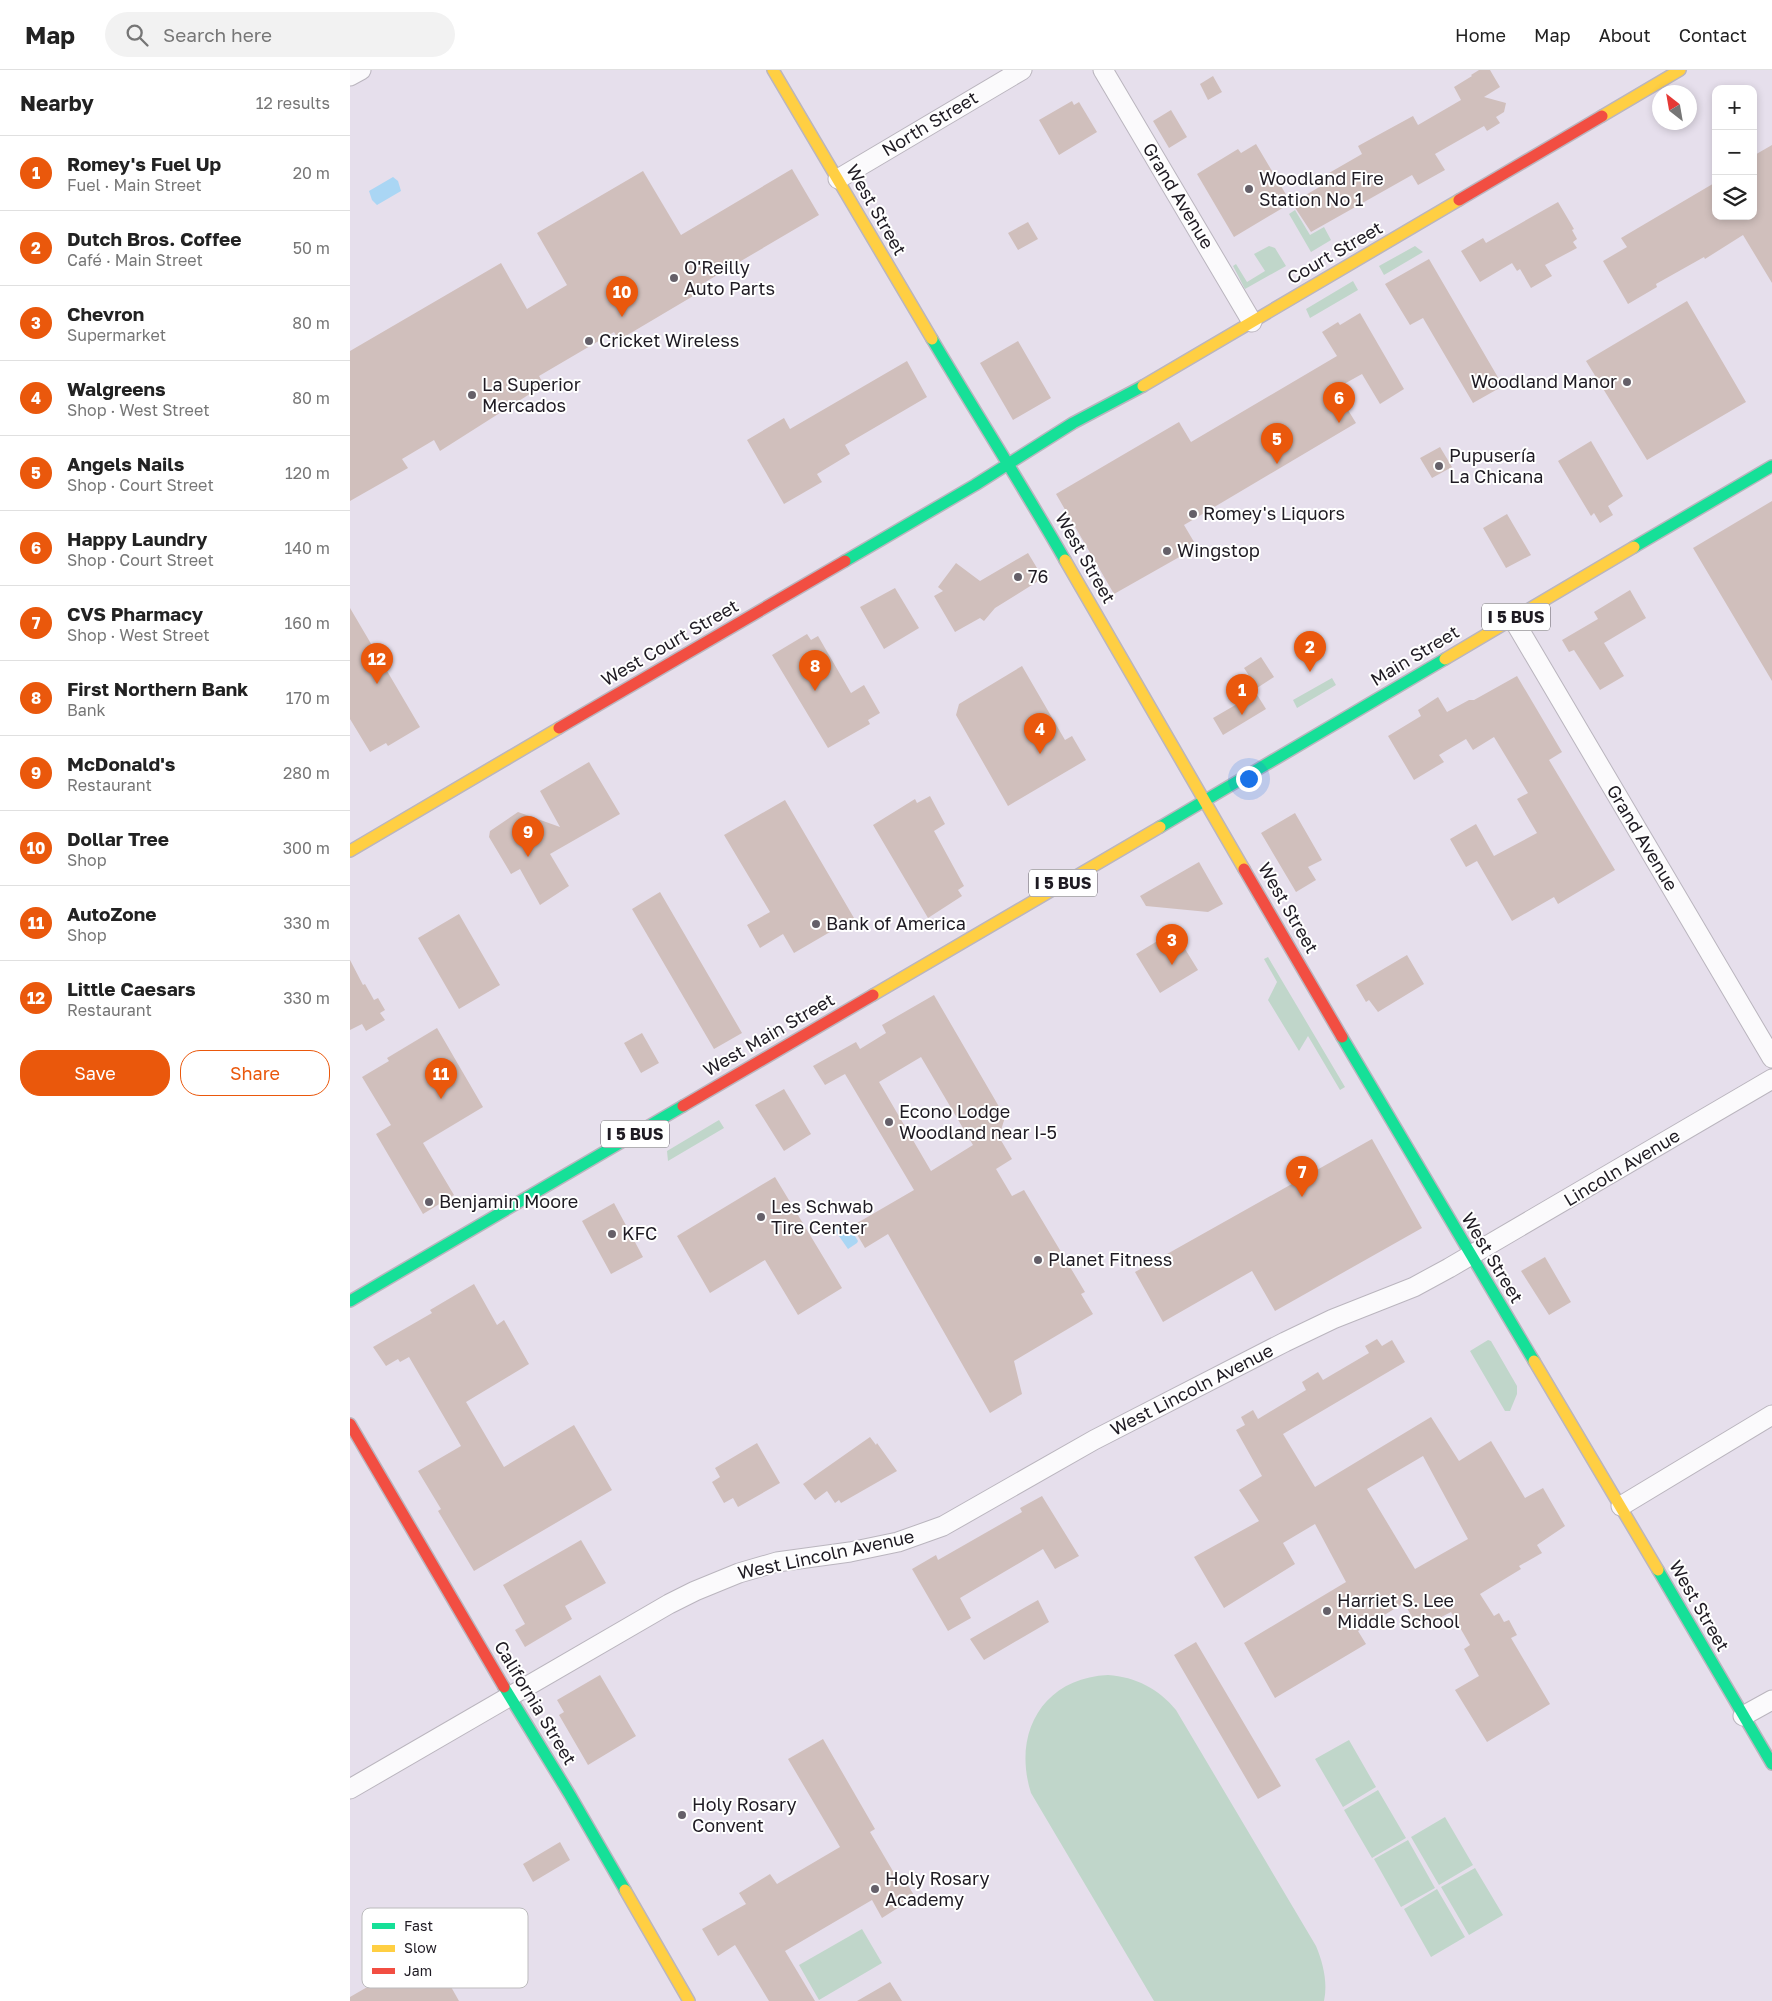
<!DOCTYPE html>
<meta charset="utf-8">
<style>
body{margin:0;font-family:"Golos Text",sans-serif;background:#f2f2f2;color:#222}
.controls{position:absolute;right:15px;top:15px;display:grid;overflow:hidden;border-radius:10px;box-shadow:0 2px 8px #0003}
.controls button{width:45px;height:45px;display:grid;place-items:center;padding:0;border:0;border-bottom:1px solid #e0e0e0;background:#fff;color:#222;font:25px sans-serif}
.compass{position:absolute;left:1302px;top:15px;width:45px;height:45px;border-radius:50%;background:#fff;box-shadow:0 2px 8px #0003;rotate:329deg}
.you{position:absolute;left:898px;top:708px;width:18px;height:18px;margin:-12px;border:4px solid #fff;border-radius:50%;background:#1a73e8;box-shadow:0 0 0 8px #1a73e833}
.badge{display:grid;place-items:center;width:32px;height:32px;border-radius:50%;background:#ea580c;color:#fff;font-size:16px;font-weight:700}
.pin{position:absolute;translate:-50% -41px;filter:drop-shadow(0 1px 2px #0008)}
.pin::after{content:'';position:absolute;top:26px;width:18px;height:15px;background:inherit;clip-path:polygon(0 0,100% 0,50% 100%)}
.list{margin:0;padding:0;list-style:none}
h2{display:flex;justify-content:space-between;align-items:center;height:65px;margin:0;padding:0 20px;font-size:21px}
h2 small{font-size:16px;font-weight:400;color:#767676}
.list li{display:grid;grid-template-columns:32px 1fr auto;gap:15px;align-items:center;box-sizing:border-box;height:75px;padding:0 20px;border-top:1px solid #e0e0e0}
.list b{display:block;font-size:19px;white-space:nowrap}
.list p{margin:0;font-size:16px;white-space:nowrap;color:#767676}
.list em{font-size:16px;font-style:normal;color:#767676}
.actions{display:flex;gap:10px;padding:15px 20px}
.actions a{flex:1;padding:11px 0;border:1px solid #ea580c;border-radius:20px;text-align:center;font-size:18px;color:#ea580c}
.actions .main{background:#ea580c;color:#fff}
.icon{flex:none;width:28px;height:28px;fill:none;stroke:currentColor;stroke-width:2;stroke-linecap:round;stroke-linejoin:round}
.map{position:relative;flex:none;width:1422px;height:1931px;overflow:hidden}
header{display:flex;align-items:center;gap:30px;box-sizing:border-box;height:70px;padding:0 25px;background:#fff;border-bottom:1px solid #e0e0e0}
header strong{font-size:24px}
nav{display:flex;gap:28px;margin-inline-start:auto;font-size:18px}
.search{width:350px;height:45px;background:#f2f2f2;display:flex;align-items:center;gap:12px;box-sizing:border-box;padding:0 18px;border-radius:28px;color:#767676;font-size:19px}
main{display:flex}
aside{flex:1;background:#fff}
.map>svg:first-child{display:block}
.green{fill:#c0d6ca}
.water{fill:#aad6f4}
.building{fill:#d0bfbc;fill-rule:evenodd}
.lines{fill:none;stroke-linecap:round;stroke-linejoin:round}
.street-casing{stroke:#bab5be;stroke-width:21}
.fast-casing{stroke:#bab5be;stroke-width:14}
.slow-casing{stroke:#bab5be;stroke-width:14}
.jam-casing{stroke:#bab5be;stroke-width:14}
.street{stroke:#fbfafc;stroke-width:19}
.fast{stroke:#16e098;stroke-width:11}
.slow{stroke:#ffcf43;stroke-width:11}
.jam{stroke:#f24e42;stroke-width:11}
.poi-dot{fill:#656069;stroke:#fff;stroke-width:2}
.labels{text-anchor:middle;stroke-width:4;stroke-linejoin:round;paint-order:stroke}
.shield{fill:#fff;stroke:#625f65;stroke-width:1}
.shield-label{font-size:16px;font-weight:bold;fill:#1f1b23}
.street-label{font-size:18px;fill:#1f1b23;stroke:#fff}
.poi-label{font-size:18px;fill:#1f1b23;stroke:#fff;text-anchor:start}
.key{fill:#fff;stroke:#bcbbbd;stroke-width:1}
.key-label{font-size:14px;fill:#1f1b23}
</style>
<header>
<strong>Map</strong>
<div class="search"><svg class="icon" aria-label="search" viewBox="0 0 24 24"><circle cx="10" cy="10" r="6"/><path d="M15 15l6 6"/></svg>Search here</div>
<nav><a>Home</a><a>Map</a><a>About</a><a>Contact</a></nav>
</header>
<main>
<aside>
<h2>Nearby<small>12 results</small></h2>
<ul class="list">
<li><span class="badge">1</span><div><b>Romey's Fuel Up</b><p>Fuel · Main Street</p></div><em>20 m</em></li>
<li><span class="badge">2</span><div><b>Dutch Bros. Coffee</b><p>Café · Main Street</p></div><em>50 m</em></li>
<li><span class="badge">3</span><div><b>Chevron</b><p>Supermarket</p></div><em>80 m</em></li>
<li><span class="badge">4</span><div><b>Walgreens</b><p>Shop · West Street</p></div><em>80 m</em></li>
<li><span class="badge">5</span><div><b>Angels Nails</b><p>Shop · Court Street</p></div><em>120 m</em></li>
<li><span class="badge">6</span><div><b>Happy Laundry</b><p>Shop · Court Street</p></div><em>140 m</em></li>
<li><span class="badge">7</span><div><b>CVS Pharmacy</b><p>Shop · West Street</p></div><em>160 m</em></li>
<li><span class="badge">8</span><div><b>First Northern Bank</b><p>Bank</p></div><em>170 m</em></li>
<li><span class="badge">9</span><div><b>McDonald's</b><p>Restaurant</p></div><em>280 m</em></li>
<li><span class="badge">10</span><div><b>Dollar Tree</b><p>Shop</p></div><em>300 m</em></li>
<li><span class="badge">11</span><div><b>AutoZone</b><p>Shop</p></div><em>330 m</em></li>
<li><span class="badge">12</span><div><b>Little Caesars</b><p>Restaurant</p></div><em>330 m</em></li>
</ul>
<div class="actions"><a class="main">Save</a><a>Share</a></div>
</aside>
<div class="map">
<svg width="1422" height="1931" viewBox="0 0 1422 1931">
<rect width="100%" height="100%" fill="#e6dfec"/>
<path class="green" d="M 945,140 L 960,165 L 974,157 L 981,170 L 961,182 L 939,144 Z
M 919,176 L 925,178 L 936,196 L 895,219 L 883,196 L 886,194 L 897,212 L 915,201 L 904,184 Z
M 1065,176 L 1073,182 L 1034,205 L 1029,196 Z
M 1003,211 L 1008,220 L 960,248 L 956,239 Z
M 982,608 L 986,615 L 947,638 L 943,630 Z
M 918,887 L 995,1017 L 990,1020 L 958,966 L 949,981 L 918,930 L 927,912 L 914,889 Z
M 369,1050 L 374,1058 L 318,1091 L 317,1081 Z
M 1138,1270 L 1141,1271 L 1167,1316 L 1167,1324 L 1160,1341 L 1155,1341 L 1120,1281 Z
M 758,1605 C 786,1607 809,1619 826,1640 L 966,1876 C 973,1893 978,1912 974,1931 L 804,1931 L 681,1723 C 662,1663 693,1608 758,1605 Z
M 999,1670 L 1026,1717 L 993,1737 L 965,1689 Z
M 1028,1720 L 1056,1768 L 1022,1788 L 994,1740 Z
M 1095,1747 L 1123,1795 L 1089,1815 L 1061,1767 Z
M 1058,1770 L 1085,1818 L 1051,1837 L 1024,1789 Z
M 1125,1798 L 1153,1845 L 1119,1865 L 1091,1817 Z
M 1087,1819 L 1115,1867 L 1081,1887 L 1054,1839 Z
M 512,1859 L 532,1893 L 469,1930 L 449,1895 Z"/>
<path class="water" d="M 43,107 L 48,111 L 51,121 L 27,135 L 22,130 L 19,121 Z
M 494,1152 L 496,1152 L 508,1171 L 507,1173 L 498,1179 L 484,1159 Z"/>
<path class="building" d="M 1129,0 L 1140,0 L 1150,17 L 1134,27 L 1156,33 L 1154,42 L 1146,47 L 1150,53 L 1137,61 L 1134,56 L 1085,84 L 1095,100 L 1068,115 L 1062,105 L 961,162 L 942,133 L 983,109 L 979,103 L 1012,84 L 1008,76 L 1063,46 L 1068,55 L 1111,30 L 1104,17 L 1122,6 L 1121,5 Z
M 863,6 L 872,22 L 858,30 L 850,14 Z
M 722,31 L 724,35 L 729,32 L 747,62 L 709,85 L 689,50 Z
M 821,40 L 837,67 L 819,78 L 803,51 Z
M 906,74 L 941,133 L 884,167 L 847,104 L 888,79 L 891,83 Z
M 1422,75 L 1422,213 L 1393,165 L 1355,189 L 1354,187 L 1306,214 L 1307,217 L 1278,234 L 1253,191 L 1277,177 L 1271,168 L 1366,112 L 1366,146 L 1403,146 L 1403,86 Z
M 442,99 L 469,145 L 352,214 L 355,219 L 269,270 L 264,262 L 189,306 L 194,315 L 90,381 L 84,370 L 52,389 L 58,398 L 0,431 L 0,281 L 151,193 L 177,239 L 217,215 L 187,163 L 293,101 L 331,165 Z
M 1208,132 L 1224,159 L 1222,160 L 1227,169 L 1223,172 L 1227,178 L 1195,195 L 1202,206 L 1181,218 L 1170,199 L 1167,201 L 1162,193 L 1130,212 L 1111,181 L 1133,168 L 1136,173 Z
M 678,152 L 688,169 L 668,180 L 658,163 Z
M 1079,189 L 1153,316 L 1123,333 L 1073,248 L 1060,255 L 1035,214 Z
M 1337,231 L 1396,332 L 1297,390 L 1236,291 Z
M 1010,243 L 1054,319 L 1030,334 L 1012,304 L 985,319 L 1006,353 L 834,455 L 847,477 L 764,524 L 706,424 L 829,352 L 841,372 L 987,286 L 972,262 L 988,252 L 990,255 Z
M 668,271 L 701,328 L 663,350 L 630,293 Z
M 557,291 L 577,327 L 495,375 L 500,384 L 467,404 L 472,412 L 434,434 L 397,370 L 434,348 L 440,359 Z
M 1241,371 L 1273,426 L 1258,436 L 1263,445 L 1250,453 L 1244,443 L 1241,446 L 1208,391 Z
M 1090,377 L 1102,397 L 1082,408 L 1070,388 Z
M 1422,431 L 1422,611 L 1343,478 Z
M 1157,444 L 1181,485 L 1156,498 L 1133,458 Z
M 678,483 L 693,508 L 645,538 L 634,551 L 630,548 L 605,562 L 584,526 L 593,521 L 588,517 L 606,493 L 630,511 Z
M 545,518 L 569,558 L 534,579 L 510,537 Z
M 1280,520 L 1296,548 L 1254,573 L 1274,606 L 1250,620 L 1224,580 L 1219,582 L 1212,570 L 1248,549 L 1244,542 Z
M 0,538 L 70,657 L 38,676 L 36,673 L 20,682 L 0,649 Z
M 457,564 L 461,570 L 468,566 L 501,623 L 514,615 L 530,643 L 518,650 L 520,654 L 478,678 L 422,585 Z
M 911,587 L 924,607 L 907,618 L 894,598 Z
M 672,596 L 715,670 L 722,666 L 736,690 L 658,736 L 606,645 L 609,634 Z
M 1167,606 L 1212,682 L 1199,690 L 1265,800 L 1208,834 L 1204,827 L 1162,851 L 1127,791 L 1116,797 L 1100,769 L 1126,754 L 1144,786 L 1187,763 L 1167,729 L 1178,723 L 1144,667 L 1123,680 L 1116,669 L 1089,685 L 1094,692 L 1064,710 L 1038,666 L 1071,646 L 1068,640 L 1088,627 L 1097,642 L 1119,630 L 1124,630 Z
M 906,623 L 916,639 L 873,665 L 863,648 Z
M 239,692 L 270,744 L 200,784 L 219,816 L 190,835 L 170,799 L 161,804 L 139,767 L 140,761 L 168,742 L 210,757 L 190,721 Z
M 580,726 L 595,754 L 584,761 L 614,816 L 608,820 L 612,826 L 578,848 L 523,755 L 565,729 L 567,733 Z
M 435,730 L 504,848 L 444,883 L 433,864 L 410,878 L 397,855 L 420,842 L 374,765 Z
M 945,743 L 972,790 L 958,797 L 966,810 L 946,822 L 911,763 Z
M 849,792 L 873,834 L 858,842 L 796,836 L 790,826 Z
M 310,822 L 392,963 L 364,979 L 282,839 Z
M 109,844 L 150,915 L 109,939 L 68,868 Z
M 824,861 L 848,900 L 810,923 L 786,884 Z
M 1057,885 L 1074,914 L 1028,942 L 1019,930 L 1016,932 L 1006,915 Z
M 0,890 L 13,915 L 15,914 L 24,930 L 28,928 L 35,940 L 30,943 L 35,950 L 16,961 L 12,954 L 0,960 Z
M 584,925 L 655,1047 L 649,1067 L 662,1089 L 646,1099 L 662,1126 L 674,1120 L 735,1222 L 731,1224 L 743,1244 L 664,1291 L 672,1324 L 640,1343 L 538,1164 L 515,1178 L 502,1156 L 564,1120 L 495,1004 L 475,1015 L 463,996 L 506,972 L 510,979 L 536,963 L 532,955 ZM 571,987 L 623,1075 L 581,1101 L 529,1012 Z
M 87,958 L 133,1037 L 73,1073 L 104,1125 L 73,1144 L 26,1064 L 41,1055 L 12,1007 L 39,991 L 37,988 Z
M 292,963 L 309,993 L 291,1003 L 274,973 Z
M 434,1019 L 461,1064 L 434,1081 L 405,1035 Z
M 1022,1069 L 1072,1158 L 925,1241 L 902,1201 L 813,1252 L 785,1202 Z
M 425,1107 L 492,1218 L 448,1245 L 415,1190 L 360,1223 L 327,1166 Z
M 264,1133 L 293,1187 L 261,1204 L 232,1151 Z
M 1195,1187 L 1221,1232 L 1199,1245 L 1171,1201 Z
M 124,1214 L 147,1255 L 154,1250 L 179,1294 L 116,1332 L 154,1397 L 224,1355 L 262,1420 L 124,1501 L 88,1441 L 91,1439 L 68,1401 L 111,1376 L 59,1287 L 50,1292 L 48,1289 L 36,1296 L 23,1277 L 82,1243 L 80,1240 Z
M 1027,1269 L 1032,1276 L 1042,1270 L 1055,1292 L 933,1364 L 965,1417 L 1081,1347 L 1109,1391 L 1141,1371 L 1175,1428 L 1193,1418 L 1215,1456 L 1187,1475 L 1192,1483 L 1169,1496 L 1171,1499 L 1130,1524 L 1144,1546 L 1149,1543 L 1154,1552 L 1159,1550 L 1167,1565 L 1161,1568 L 1200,1634 L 1137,1672 L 1105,1620 L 1129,1606 L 1114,1579 L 1120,1575 L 1101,1542 L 1069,1559 L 1054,1533 L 1008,1561 L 1016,1574 L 925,1628 L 894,1573 L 996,1512 L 965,1454 L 933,1473 L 945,1494 L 874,1538 L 844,1487 L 909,1451 L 889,1420 L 912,1406 L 886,1360 L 895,1355 L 891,1347 L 903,1340 L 908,1349 L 956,1320 L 952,1312 L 968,1302 L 973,1310 L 1019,1283 L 1015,1276 ZM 1073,1386 L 1118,1469 L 1065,1499 L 1017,1419 Z
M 520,1367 L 526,1375 L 527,1373 L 547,1401 L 491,1433 L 489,1430 L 485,1433 L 477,1421 L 465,1430 L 453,1414 Z
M 407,1373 L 430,1413 L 388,1437 L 383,1428 L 374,1433 L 362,1412 L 370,1407 L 365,1398 Z
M 692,1426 L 729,1486 L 705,1499 L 693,1479 L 610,1528 L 621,1548 L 598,1561 L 562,1499 L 586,1485 L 588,1490 L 672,1442 L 670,1438 Z
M 231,1470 L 256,1513 L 215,1536 L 222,1549 L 175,1577 L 165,1560 L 175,1554 L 153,1515 Z
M 688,1530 L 699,1552 L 634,1590 L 620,1569 Z
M 846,1572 L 931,1716 L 908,1729 L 824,1585 Z
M 250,1605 L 286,1666 L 238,1695 L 209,1645 L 214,1642 L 207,1630 Z
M 473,1669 L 525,1759 L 520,1762 L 547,1808 L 552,1805 L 565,1827 L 532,1848 L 522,1830 L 435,1881 L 465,1931 L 419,1931 L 385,1875 L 368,1886 L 352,1859 L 396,1834 L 389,1823 L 420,1804 L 427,1814 L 490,1777 L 438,1689 Z
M 210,1772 L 220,1790 L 183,1812 L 173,1794 Z
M 99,1881 L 109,1899 L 96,1908 L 109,1931 L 0,1931 L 0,1927 L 52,1897 L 53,1899 L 63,1894 L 66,1900 Z
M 540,1912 L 552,1931 L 507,1931 Z"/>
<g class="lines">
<defs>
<path id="street" d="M 753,0 L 902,252
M 0,6 L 11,0
M 488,109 L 672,0
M 1163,549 L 1422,988
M 1271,1436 L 1422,1345
M 1393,1646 L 1422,1630
M 0,1719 L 319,1534 L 345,1521 L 389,1503 L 427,1492 L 500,1482 L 548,1472 L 593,1456 L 744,1370 L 935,1272 L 983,1249 L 1064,1217 L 1099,1198 L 1422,1009"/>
<path id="fast" d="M 582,269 C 626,343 672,415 715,490
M 1284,477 L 1422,396
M 495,491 L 625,415 L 723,353 L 793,316
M 810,757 L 1095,589
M 992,967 L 1184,1291
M 0,1231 L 333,1036
M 1308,1500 L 1422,1694
M 154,1617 L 220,1725 L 275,1820"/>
<path id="slow" d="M 423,0 L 582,269
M 1252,46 L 1330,0
M 793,316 L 1109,130
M 715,490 L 894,799
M 1095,589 L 1284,477
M 0,781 L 209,658
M 523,925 L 810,757
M 1184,1291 L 1308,1500
M 275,1820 L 339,1931"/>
<path id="jam" d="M 1109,130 L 1252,46
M 209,658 L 495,491
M 894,799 L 992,967
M 333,1036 L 523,925
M 0,1354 L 154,1617"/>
</defs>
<use href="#street" class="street-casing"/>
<use href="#fast" class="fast-casing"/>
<use href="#slow" class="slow-casing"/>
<use href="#jam" class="jam-casing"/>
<use href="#street" class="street"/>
<use href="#fast" class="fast"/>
<use href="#slow" class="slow"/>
<use href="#jam" class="jam"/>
</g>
<g class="poi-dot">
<circle cx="899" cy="119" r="5"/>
<circle cx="324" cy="208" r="5"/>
<circle cx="239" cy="271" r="5"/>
<circle cx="1277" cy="312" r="5"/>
<circle cx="122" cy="325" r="5"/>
<circle cx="1089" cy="396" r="5"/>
<circle cx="843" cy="444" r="5"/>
<circle cx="817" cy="481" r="5"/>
<circle cx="668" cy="507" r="5"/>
<circle cx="466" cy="854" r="5"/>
<circle cx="539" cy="1052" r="5"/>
<circle cx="79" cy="1132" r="5"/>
<circle cx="411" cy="1147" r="5"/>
<circle cx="262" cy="1164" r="5"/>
<circle cx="688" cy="1190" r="5"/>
<circle cx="977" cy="1541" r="5"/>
<circle cx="332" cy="1745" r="5"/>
<circle cx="525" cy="1819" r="5"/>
</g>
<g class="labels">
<g class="shield">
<rect x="1132" y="533.5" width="68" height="27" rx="4"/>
<rect x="679" y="799.5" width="68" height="27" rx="4"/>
<rect x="251" y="1050.5" width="68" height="27" rx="4"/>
</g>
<g class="shield-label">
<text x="1166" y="553">I 5 BUS</text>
<text x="713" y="819">I 5 BUS</text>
<text x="285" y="1070">I 5 BUS</text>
</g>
<g class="street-label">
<text transform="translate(580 54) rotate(-31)" y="6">North Street</text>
<text transform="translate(828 126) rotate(59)" y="6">Grand Avenue</text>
<text transform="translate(526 140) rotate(60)" y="6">West Street</text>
<text transform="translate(985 183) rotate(-30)" y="6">Court Street</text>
<text transform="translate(735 488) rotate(60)" y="6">West Street</text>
<text transform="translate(320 573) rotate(-30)" y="6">West Court Street</text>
<text transform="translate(1065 586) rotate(-31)" y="6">Main Street</text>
<text transform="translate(1292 768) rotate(59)" y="6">Grand Avenue</text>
<text transform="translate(938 838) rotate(60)" y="6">West Street</text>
<text transform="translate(419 965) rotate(-30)" y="6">West Main Street</text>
<text transform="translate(1272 1098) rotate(-31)" y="6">Lincoln Avenue</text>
<text transform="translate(1142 1188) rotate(59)" y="6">West Street</text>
<text transform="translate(842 1320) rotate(-27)" y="6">West Lincoln Avenue</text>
<text transform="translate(476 1485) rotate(-12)" y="6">West Lincoln Avenue</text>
<text transform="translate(1349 1536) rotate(60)" y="6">West Street</text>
<text transform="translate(185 1633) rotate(59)" y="6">California Street</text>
</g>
<g class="poi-label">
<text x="909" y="115">Woodland Fire<tspan x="909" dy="21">Station No 1</tspan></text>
<text x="334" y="204">O'Reilly<tspan x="334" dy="21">Auto Parts</tspan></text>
<text x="249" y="277">Cricket Wireless</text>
<text x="1267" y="318" text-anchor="end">Woodland Manor</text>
<text x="132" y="321">La Superior<tspan x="132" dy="21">Mercados</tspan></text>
<text x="1099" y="392">Pupusería<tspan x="1099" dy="21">La Chicana</tspan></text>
<text x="853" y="450">Romey's Liquors</text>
<text x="827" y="487">Wingstop</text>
<text x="678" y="513">76</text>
<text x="476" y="860">Bank of America</text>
<text x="549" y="1048">Econo Lodge<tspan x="549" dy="21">Woodland near I-5</tspan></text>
<text x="89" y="1138">Benjamin Moore</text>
<text x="421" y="1143">Les Schwab<tspan x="421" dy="21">Tire Center</tspan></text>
<text x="272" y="1170">KFC</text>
<text x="698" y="1196">Planet Fitness</text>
<text x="987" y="1537">Harriet S. Lee<tspan x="987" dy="21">Middle School</tspan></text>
<text x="342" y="1741">Holy Rosary<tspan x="342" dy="21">Convent</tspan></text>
<text x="535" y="1815">Holy Rosary<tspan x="535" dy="21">Academy</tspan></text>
</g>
</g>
<rect x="12" y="1838" width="166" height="80" rx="8" class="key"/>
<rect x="22" y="1853" width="23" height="6" fill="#16e098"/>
<rect x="22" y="1875" width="23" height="7" fill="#ffcf43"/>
<rect x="22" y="1898" width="23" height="6" fill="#f24e42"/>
<g class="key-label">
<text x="54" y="1861">Fast</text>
<text x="54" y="1883">Slow</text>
<text x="54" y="1906">Jam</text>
</g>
</svg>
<div class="controls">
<button>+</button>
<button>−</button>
<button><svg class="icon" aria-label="layers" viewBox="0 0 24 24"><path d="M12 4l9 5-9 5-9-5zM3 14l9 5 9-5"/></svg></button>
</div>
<svg class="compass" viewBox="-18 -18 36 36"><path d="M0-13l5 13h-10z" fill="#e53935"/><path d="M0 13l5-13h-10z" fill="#767676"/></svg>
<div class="you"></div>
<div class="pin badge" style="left:892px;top:645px">1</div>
<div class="pin badge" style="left:960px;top:602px">2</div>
<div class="pin badge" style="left:822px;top:895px">3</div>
<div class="pin badge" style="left:690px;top:684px">4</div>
<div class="pin badge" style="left:927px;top:394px">5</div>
<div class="pin badge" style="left:989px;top:353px">6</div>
<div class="pin badge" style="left:952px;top:1127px">7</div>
<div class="pin badge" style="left:465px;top:621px">8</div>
<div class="pin badge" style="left:178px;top:787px">9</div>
<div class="pin badge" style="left:272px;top:247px">10</div>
<div class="pin badge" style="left:91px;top:1029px">11</div>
<div class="pin badge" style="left:27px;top:614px">12</div>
</div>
</main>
